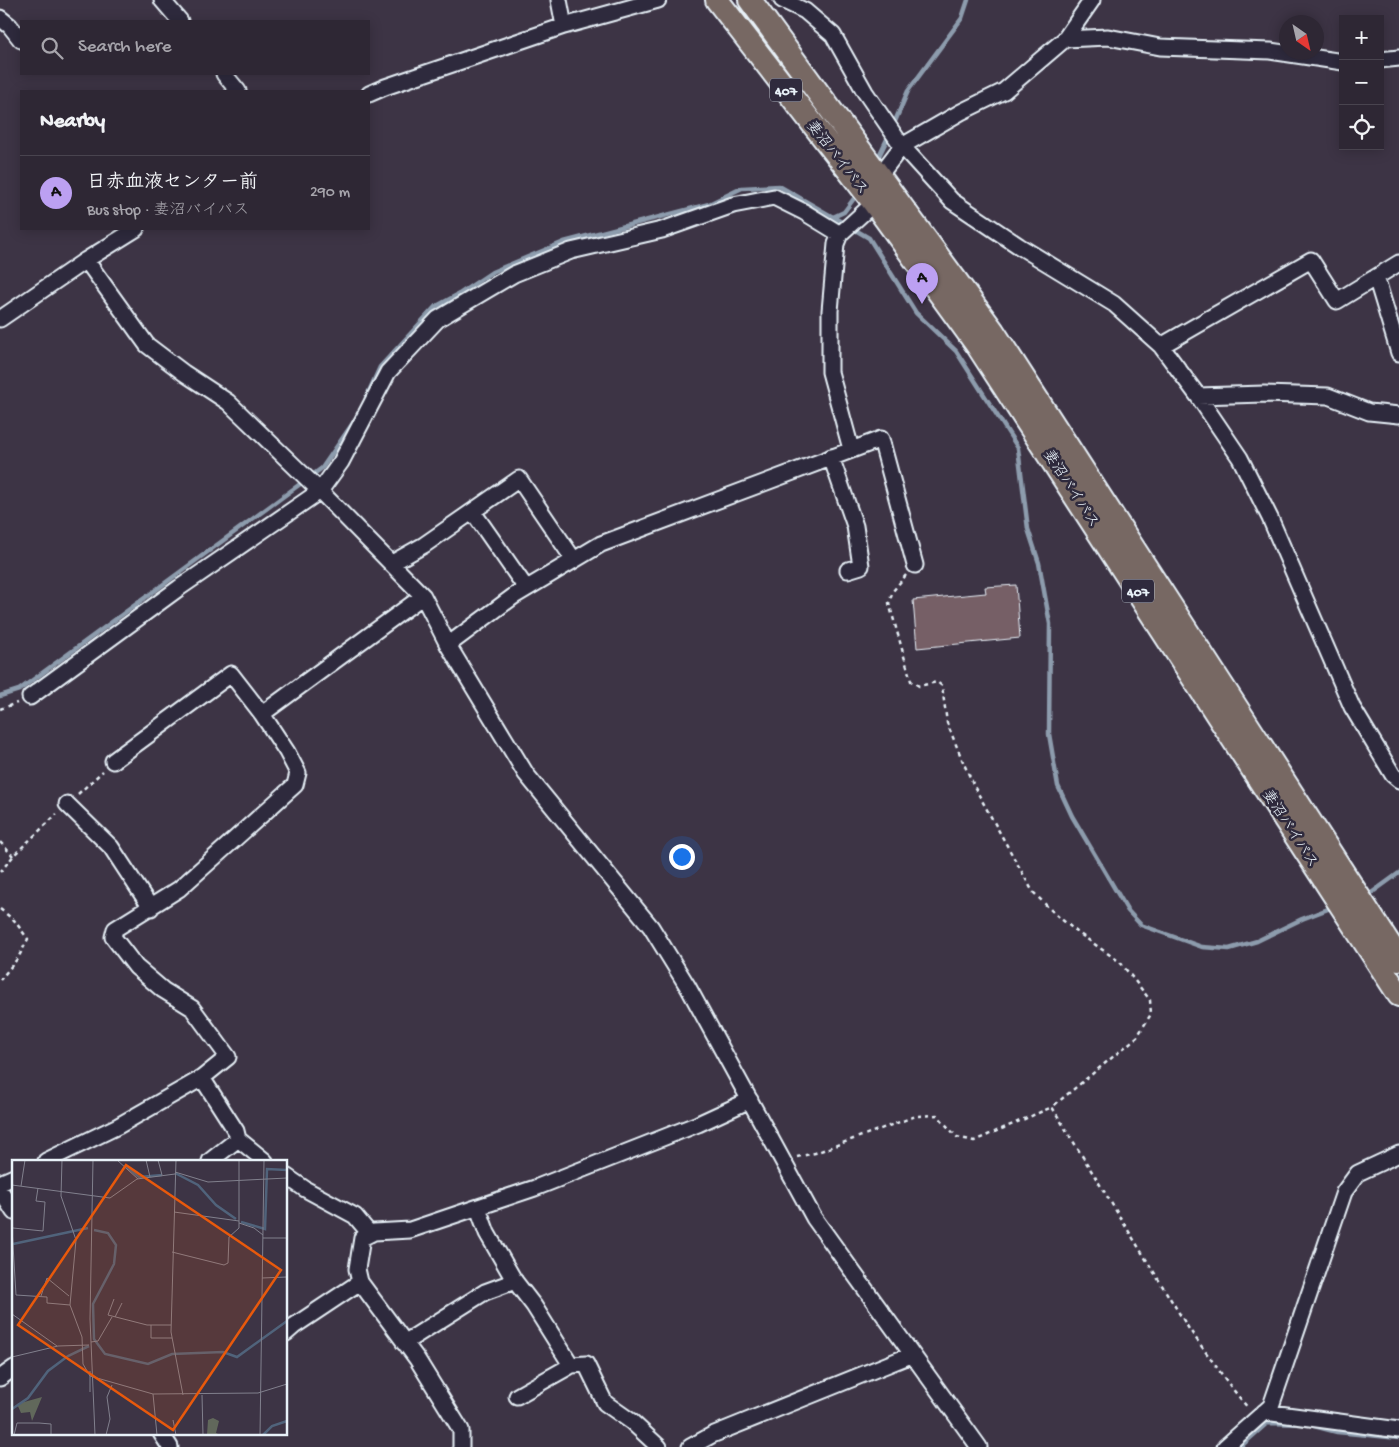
<!DOCTYPE html>
<meta charset="utf-8">
<style>
body{margin:0;font-family:"Gochi Hand","Klee One",sans-serif;background:#3a3340;color:#f1f3f6}
.controls{position:absolute;right:15px;top:15px;display:grid;overflow:hidden;border-radius:0px;box-shadow:0 2px 12px #0003}
.controls button{width:45px;height:45px;display:grid;place-items:center;padding:0;border:0;border-bottom:1px solid #49444f;background:#2e2734;color:#f1f3f6;font:25px sans-serif}
.compass{position:absolute;left:1279px;top:15px;width:45px;height:45px;border-radius:50%;background:#2e2734;box-shadow:0 2px 12px #0003;rotate:146deg}
.you{position:absolute;left:681px;top:856px;width:18px;height:18px;margin:-12px;border:4px solid #fff;border-radius:50%;background:#1a73e8;box-shadow:0 0 0 8px #1a73e833}
.badge{display:grid;place-items:center;width:32px;height:32px;border-radius:50%;background:#bca0f2;color:#111;font-size:16px;font-weight:700}
.pin{position:absolute;translate:-50% -41px;filter:drop-shadow(0 1px 2px #0008)}
.pin::after{content:'';position:absolute;top:26px;width:18px;height:15px;background:inherit;clip-path:polygon(0 0,100% 0,50% 100%)}
.list{margin:0;padding:0;list-style:none}
h2{display:flex;justify-content:space-between;align-items:center;height:65px;margin:0;padding:0 20px;font-size:21px}
h2 small{font-size:16px;font-weight:400;color:#a7a5ac}
.list li{display:grid;grid-template-columns:32px 1fr auto;gap:15px;align-items:center;box-sizing:border-box;height:75px;padding:0 20px;border-top:1px solid #49444f}
.list b{display:block;font-size:19px;white-space:nowrap}
.list p{margin:0;font-size:16px;white-space:nowrap;color:#a7a5ac}
.list em{font-size:16px;font-style:normal;color:#a7a5ac}
.icon{flex:none;width:28px;height:28px;fill:none;stroke:currentColor;stroke-width:2;stroke-linecap:round;stroke-linejoin:round}
.map{position:relative;flex:none;width:1399px;height:1447px;overflow:hidden}
.search{position:absolute;background:#2e2734;box-shadow:0 2px 12px #0003;left:20px;top:20px;width:350px;height:55px;display:flex;align-items:center;gap:12px;box-sizing:border-box;padding:0 18px;border-radius:0px;color:#a7a5ac;font-size:19px}
.panel{position:absolute;background:#2e2734;box-shadow:0 2px 12px #0003;left:20px;top:90px;width:350px;height:140px;border-radius:0px}
.map>svg:first-child{display:block}
.lines{fill:none;stroke-linecap:round;stroke-linejoin:round}
.stream{stroke:#8d9cad;stroke-width:4.5}
.building{fill:#765e66;stroke:#e8f1f8}
.minor-casing{stroke:#e8f1f8;stroke-width:19}
.highway-casing{stroke:#e8f1f8;stroke-width:26}
.path{stroke:#e8f1f8;stroke-width:2.5;stroke-dasharray:4 4;stroke-linecap:butt}
.minor{stroke:#2f2a3d;stroke-width:15}
.highway{stroke:#776864;stroke-width:22}
.labels{text-anchor:middle;stroke-width:5;stroke-linejoin:round;paint-order:stroke}
.shield{fill:#2f2a3d;stroke:#b0b5c0;stroke-width:1}
.shield-label{font-size:14px;font-weight:bold;fill:#e8f1f8}
.street-label{font-size:15px;fill:#e8f1f8;stroke:#2f2a3d}
.inset-river{fill:none;stroke:#50637b;stroke-width:2.5}
.inset-road{fill:none;stroke:#81808d;stroke-width:1}
.view{fill:#e8590c;fill-opacity:0.15;stroke:#e8590c;stroke-width:2.5}
.inset-edge{fill:none;stroke:#e8f1f8;stroke-width:2.5}
</style>
<div class="map">
<svg width="1399" height="1447" viewBox="0 0 1399 1447">
<rect width="100%" height="100%" fill="#3d3445"/>
<filter id="ink" filterUnits="userSpaceOnUse"><feTurbulence type="fractalNoise" baseFrequency=".02" numOctaves="2"/><feDisplacementMap in="SourceGraphic" scale="10" xChannelSelector="R" yChannelSelector="G"/><feConvolveMatrix kernelMatrix="1 2 1 2 8 2 1 2 1" color-interpolation-filters="sRGB"/></filter>
<g filter="url(#ink)">
<g class="lines">
<path class="stream" d="M 893,126 L 908,91 L 962,18 L 968,0
M 877,160 L 890,133
M 833,217 L 844,212 L 858,193
M 852,228 L 869,238 L 916,313 L 956,351 L 1018,448 L 1028,529 L 1039,563 L 1050,624 L 1049,734 L 1058,786 L 1072,816 L 1128,911 L 1141,925 L 1202,947 L 1229,949 L 1257,941 L 1302,919 L 1328,909
M 366,398 L 380,367 L 435,307 L 459,294 L 492,272 L 564,242 L 709,204 L 742,188 L 779,186 L 845,224
M 0,696 L 19,690 L 322,468 L 355,420
M 1370,894 L 1399,873
M 1314,1426 L 1337,1432 L 1399,1438
M 1240,1447 L 1267,1423 L 1304,1424"/>
</g>
<path class="building" d="M 1016,585 L 1020,638 L 917,648 L 913,600 L 986,593 L 985,587 Z"/>
<g class="lines">
<defs>
<path id="minor" d="M 162,0 L 180,21
M 559,0 L 564,26
M 782,0 L 805,11 L 833,35 L 865,92 L 902,146 L 952,201 L 1019,246 L 1114,304 L 1161,346 L 1198,396 L 1240,458 L 1270,518 L 1352,707 L 1393,775 L 1399,780
M 0,18 L 10,26 L 21,40
M 1065,39 L 1108,37 L 1160,47 L 1270,51 L 1343,62
M 1380,60 L 1399,58
M 224,74 L 238,91
M 369,94 L 385,87 L 564,26 L 658,0
M 879,176 L 902,146 L 961,112 L 1004,91 L 1065,39 L 1092,0
M 86,260 L 147,345 L 184,373 L 228,402 L 320,491 L 423,596 L 448,645 L 526,774 L 651,927 L 688,987 L 814,1218 L 979,1447
M 1376,277 L 1399,353
M 0,319 L 86,260 L 136,229
M 1161,346 L 1311,260 L 1337,301 L 1399,263
M 1198,396 L 1264,394 L 1328,396 L 1369,412 L 1399,415
M 851,449 L 830,372 L 830,311 L 836,244 L 840,234 L 874,203
M 831,457 L 855,526 L 861,566 L 848,570
M 473,512 L 526,588
M 392,563 L 424,545 L 519,479 L 574,560
M 448,645 L 514,596 L 601,544 L 881,439 L 915,565
M 30,697 L 179,588 L 320,491 L 341,462 L 388,372 L 438,319 L 485,291 L 514,274 L 571,251 L 662,230 L 733,205 L 774,197 L 804,212 L 840,234
M 262,714 L 287,752 L 298,773 L 295,785 L 179,889 L 115,929 L 113,937 L 136,967 L 163,990 L 192,1008 L 228,1057 L 202,1078 L 236,1131 L 238,1139 L 265,1161
M 113,761 L 231,674 L 262,714 L 423,596
M 67,804 L 111,847 L 151,908
M 46,1161 L 118,1126 L 202,1078
M 210,1161 L 238,1139
M 286,1176 L 305,1189 L 355,1216 L 370,1234
M 0,1183 L 14,1177
M 0,1190 L 14,1212
M 478,1208 L 487,1233 L 514,1280 L 534,1306 L 571,1365
M 286,1333 L 294,1326 L 360,1282
M 404,1343 L 485,1292 L 515,1281
M 0,1378 L 14,1368
M 517,1396 L 572,1365 L 586,1364 L 605,1403 L 632,1422 L 659,1447
M 1264,1412 L 1399,1430
M 161,1433 L 170,1447
M 461,1447 L 461,1430 L 417,1359 L 360,1282 L 357,1269 L 362,1238 L 374,1232 L 410,1230 L 535,1188 L 698,1124 L 750,1100
M 690,1447 L 712,1435 L 911,1355
M 1225,1447 L 1271,1406 L 1344,1192 L 1358,1173 L 1399,1154"/>
<path id="highway" d="M 717,0 L 874,203 L 977,345 L 1399,995
M 750,0 L 993,331 L 1399,959"/>
</defs>
<use href="#minor" class="minor-casing"/>
<use href="#highway" class="highway-casing"/>
<path class="path" d="M 906,575 L 893,591 L 889,603 L 911,681 L 919,686 L 937,682 L 942,686 L 947,723 L 964,764 L 975,788 L 1033,892 L 1054,913 L 1077,932 L 1120,962 L 1150,1000 L 1151,1014 L 1137,1037 L 1052,1107
M 0,709 L 17,703
M 78,794 L 103,771
M 0,842 L 13,856
M 0,872 L 15,854 L 57,814
M 0,909 L 14,920 L 28,939 L 18,958 L 0,980
M 797,1157 L 815,1153 L 916,1116 L 937,1115 L 957,1137 L 974,1141 L 1052,1107 L 1189,1329 L 1231,1387 L 1248,1408"/>
<use href="#minor" class="minor"/>
<use href="#highway" class="highway"/>
</g>
</g>
<g class="labels">
<g class="shield">
<rect x="770" y="78.5" width="32" height="23" rx="4"/>
<rect x="1122" y="579.5" width="32" height="23" rx="4"/>
</g>
<g class="shield-label">
<text x="786" y="95">407</text>
<text x="1138" y="596">407</text>
</g>
<g class="street-label">
<text transform="translate(838 157) rotate(52)" y="5">妻沼バイパス</text>
<text transform="translate(1072 488) rotate(57)" y="5">妻沼バイパス</text>
<text transform="translate(1291 828) rotate(57)" y="5">妻沼バイパス</text>
</g>
</g>
<g transform="translate(12 1160)">
<rect width="275" height="275" fill="#3d3445"/>
<path d="M 30,237 L 20,261 L 18,252 L 9,253 L 5,244 ZM 201,258 L 207,261 L 204,273 L 208,275 L 195,275 L 196,260 Z" fill="#61685b"/>
<path class="inset-river" d="M 113,6 L 127,17 L 150,15M 163,13 L 186,25 L 204,45 L 224,59M 229,62 L 253,69 L 255,9 L 275,10M 82,70 L 96,73 L 104,85 L 102,104 L 81,144 L 82,179 L 93,194 L 136,204 L 160,194 L 211,192 L 225,197 L 275,161M 1,84 L 76,68M 0,249 L 16,238 L 36,211 L 56,196 L 77,186M 251,275 L 260,266 L 275,261"/>
<path class="inset-road" d="M 50,0 L 49,36 L 64,80 L 58,145 L 70,177 L 71,204 L 78,216 L 141,234 L 246,233 L 275,224M 81,0 L 78,159 L 83,275M 105,0 L 126,19M 134,0 L 138,17M 146,0 L 150,15M 164,0 L 159,172 L 171,235M 163,12 L 196,22 L 275,18M 0,25 L 98,38 L 125,19 L 163,14M 9,26 L 13,0M 162,52 L 227,61M 227,63 L 242,68 L 251,75M 0,68 L 4,135 L 35,137 L 35,143 L 58,145M 1,68 L 31,71 L 33,42 L 24,41 L 26,28M 251,78 L 275,78M 160,92 L 212,105 L 216,103 L 217,77 L 227,68 L 227,0M 250,118 L 275,117M 29,136 L 35,118 L 57,136M 102,139 L 96,155 L 135,165 L 159,165M 0,154 L 45,186M 103,157 L 110,143M 139,165 L 139,178 L 160,178M 79,182 L 86,181 L 100,157M 0,197 L 46,186 L 77,185M 78,211 L 78,232M 141,234 L 145,275M 190,235 L 191,275M 161,260 L 164,275M 2,275 L 5,263 L 27,263 L 39,264 L 39,275M 94,275 L 98,259 L 95,237 L 100,225M 248,275 L 252,0"/>
<path class="view" d="M 114,5 L 269,110 L 161,270 L 6,165 Z"/>
<rect width="275" height="275" class="inset-edge"/>
</g>
</svg>
<div class="controls">
<button>+</button>
<button>−</button>
<button><svg class="icon" aria-label="locate" viewBox="0 0 24 24"><circle cx="12" cy="12" r="6"/><path d="M12 2v4M12 18v4M2 12h4M18 12h4"/></svg></button>
</div>
<svg class="compass" viewBox="-18 -18 36 36"><path d="M0-13l5 13h-10z" fill="#e53935"/><path d="M0 13l5-13h-10z" fill="#a7a5ac"/></svg>
<div class="you"></div>
<div class="pin badge" style="left:922px;top:304px">A</div>
<div class="search"><svg class="icon" aria-label="search" viewBox="0 0 24 24"><circle cx="10" cy="10" r="6"/><path d="M15 15l6 6"/></svg>Search here</div>
<section class="panel">
<h2>Nearby<small></small></h2>
<ul class="list">
<li><span class="badge">A</span><div><b>日赤血液センター前</b><p>Bus stop · 妻沼バイパス</p></div><em>290 m</em></li>
</ul>
</section>
</div>
